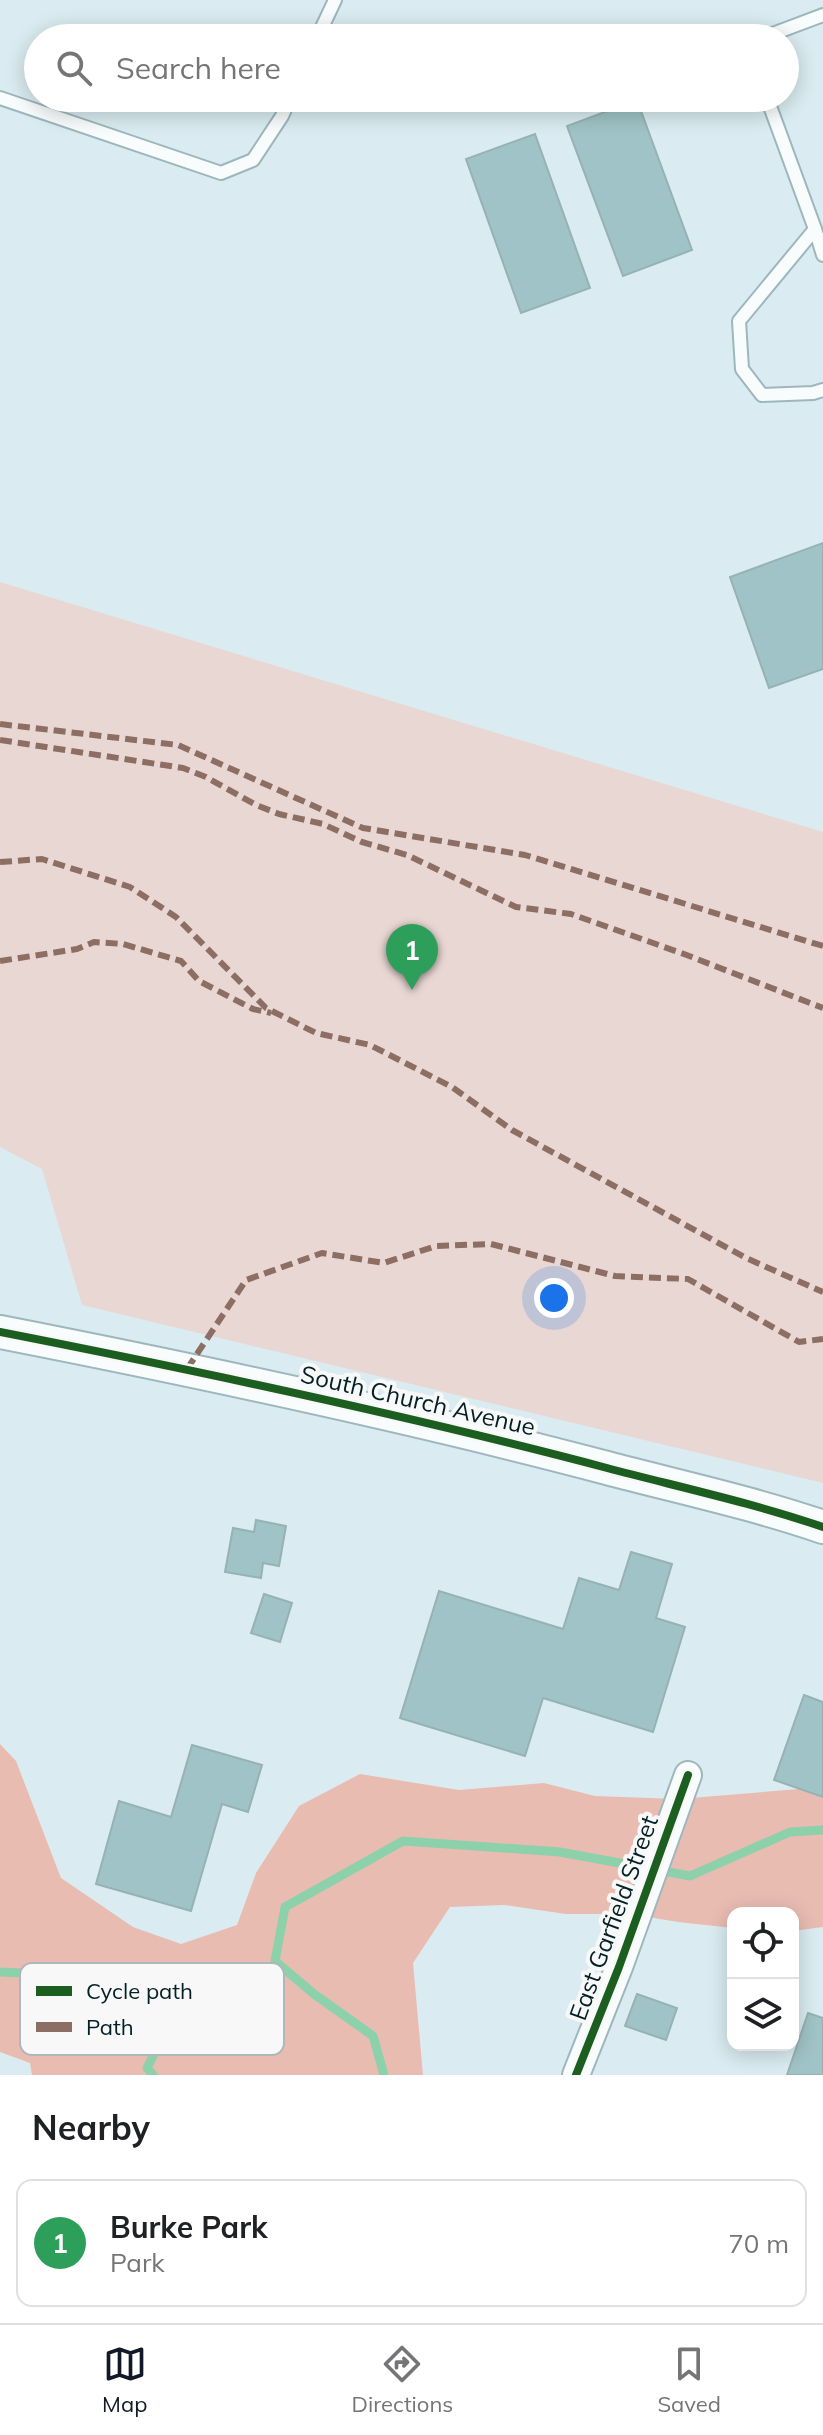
<!DOCTYPE html>
<style>
body{margin:0;font-family:Mulish,sans-serif;background:#f2f2f2;color:#202124}
.controls{position:absolute;right:24px;bottom:24px;display:grid;overflow:hidden;border-radius:16px;box-shadow:0 4px 20px #0003}
.controls button{width:72px;height:72px;display:grid;place-items:center;padding:0;border:0;border-bottom:2px solid #e0e0e0;background:#fff;color:#202124;font:40px sans-serif}
.you{position:absolute;left:554px;top:1298px;width:28px;height:28px;margin:-20px;border:6px solid #fff;border-radius:50%;background:#1a73e8;box-shadow:0 0 0 12px #1a73e833}
.badge{display:grid;place-items:center;width:52px;height:52px;border-radius:50%;background:#111827;color:#fff;font-size:26px;font-weight:700}
.pin{position:absolute;translate:-50% -66px;filter:drop-shadow(0 2px 4px #0008)}
.pin::after{content:'';position:absolute;top:42px;width:28px;height:24px;background:inherit;clip-path:polygon(0 0,100% 0,50% 100%)}
.list{margin:0;padding:0;list-style:none}
h2{display:flex;justify-content:space-between;align-items:center;height:104px;margin:0;padding:0 32px;font-size:34px}
h2 small{font-size:26px;font-weight:400;color:#757577}
.list li{display:grid;grid-template-columns:52px 1fr auto;gap:24px;align-items:center;box-sizing:border-box;height:128px;margin:0 16px 16px;padding:0 16px;border:2px solid #e0e0e0;border-radius:16px}
.list b{display:block;font-size:30px;white-space:nowrap}
.list p{margin:0;font-size:26px;white-space:nowrap;color:#757577}
.list em{font-size:26px;font-style:normal;color:#757577}
.icon{flex:none;width:44px;height:44px;fill:none;stroke:currentColor;stroke-width:2;stroke-linecap:round;stroke-linejoin:round}
.map{position:relative;flex:none;width:823px;height:2075px;overflow:hidden}
.search{position:absolute;background:#fff;box-shadow:0 4px 20px #0003;left:24px;right:24px;top:24px;height:88px;display:flex;align-items:center;gap:20px;box-sizing:border-box;padding:0 28px;border-radius:44px;color:#757577;font-size:30px}
.sheet{height:248px;background:#fff}
nav{display:flex;justify-content:space-around;align-items:center;box-sizing:border-box;height:112px;border-top:2px solid #e0e0e0;background:#fff;font-size:22px;color:#757577}
nav a{display:grid;justify-items:center;gap:4px}
nav .on{color:#111827}
.map>svg:first-child{display:block}
.green{fill:#e9d7d3}
.forest{fill:#e9bcb2}
.lines{fill:none;stroke-linecap:round;stroke-linejoin:round}
.stream{stroke:#8dd1aa;stroke-width:9}
.building{fill:#9fc3c6;stroke:#96b2b3;stroke-width:2}
.service-casing{stroke:#9db7bd;stroke-width:16}
.minor-casing{stroke:#9db7bd;stroke-width:30}
.tertiary-casing{stroke:#9db7bd;stroke-width:36}
.service{stroke:#f9fcfd;stroke-width:12}
.minor{stroke:#f9fcfd;stroke-width:26}
.tertiary{stroke:#f9fcfd;stroke-width:32}
.quiet{stroke:#8d6e63;stroke-width:6;stroke-dasharray:12 6;stroke-linecap:butt}
.cycleway-casing{stroke:#f8f8f8;stroke-width:13}
.cycleway{stroke:#1b5e20;stroke-width:8}
.labels{text-anchor:middle;stroke-width:8;stroke-linejoin:round;paint-order:stroke}
.street-label{font-size:24px;fill:#022026;stroke:#f8f8f8}
.key{fill:#f8f8f8;stroke:#aeb7b9;stroke-width:2}
.key-label{font-size:22px;fill:#022026}
</style>
<div class="map">
<svg width="823" height="2075" viewBox="0 0 823 2075">
<rect width="100%" height="100%" fill="#daecf1"/>
<path class="green" d="M 0,582 L 823,832 L 823,1483 L 82,1305 L 42,1169 L 0,1147 Z"/>
<path class="forest" d="M 0,1744 L 16,1761 L 61,1878 L 133,1927 L 181,1944 L 237,1925 L 256,1873 L 299,1806 L 360,1774 L 459,1790 L 544,1783 L 595,1796 L 678,1799 L 823,1787 L 823,1927 L 793,1931 L 793,1913 L 733,1913 L 733,1928 L 678,1922 L 630,1914 L 566,1914 L 504,1905 L 450,1907 L 413,1963 L 423,2075 L 32,2075 L 30,2063 L 0,2052 Z"/>
<g class="lines">
<path class="stream" d="M 0,1972 L 136,1978 L 173,2017 L 147,2068 L 153,2075
M 384,2075 L 373,2036 L 314,1994 L 275,1961 L 285,1907 L 403,1841 L 560,1852 L 690,1876 L 790,1832 L 823,1830"/>
</g>
<path class="building" d="M 637,100 L 692,250 L 623,276 L 567,126 Z
M 535,134 L 590,288 L 521,313 L 466,159 Z
M 823,543 L 823,669 L 769,688 L 730,577 Z
M 256,1520 L 286,1526 L 279,1566 L 263,1563 L 261,1578 L 225,1572 L 233,1528 L 254,1532 Z
M 631,1552 L 672,1564 L 656,1618 L 685,1627 L 653,1732 L 543,1698 L 525,1756 L 400,1718 L 439,1591 L 563,1629 L 579,1578 L 619,1590 Z
M 264,1594 L 292,1603 L 280,1642 L 251,1633 Z
M 804,1695 L 823,1702 L 823,1797 L 774,1780 Z
M 192,1745 L 262,1765 L 248,1812 L 222,1804 L 191,1911 L 96,1884 L 119,1801 L 171,1817 Z
M 637,1994 L 677,2008 L 666,2040 L 625,2026 Z
M 808,2013 L 823,2018 L 823,2075 L 787,2075 Z"/>
<g class="lines">
<defs>
<path id="service" d="M 317,38 L 335,0
M 762,38 L 823,15
M 0,98 L 221,173 L 253,160 L 282,116 L 290,98
M 767,98 L 815,229 L 823,255
M 815,229 L 739,321 L 742,369 L 762,395 L 813,393 L 823,390"/>
<path id="minor" d="M 576,2075 L 619,1967 L 688,1775"/>
<path id="tertiary" d="M 0,1332 C 204,1372 407,1415 607,1468 C 679,1487 753,1503 823,1527"/>
</defs>
<use href="#service" class="service-casing"/>
<use href="#minor" class="minor-casing"/>
<use href="#tertiary" class="tertiary-casing"/>
<use href="#service" class="service"/>
<use href="#minor" class="minor"/>
<use href="#tertiary" class="tertiary"/>
<path class="quiet" d="M 0,724 L 178,745 L 363,828 L 525,855 L 823,946
M 0,740 L 183,768 L 206,777 L 256,805 L 279,814 L 323,824 L 362,842 L 407,855 L 516,907 L 571,914 L 684,954 L 823,1008
M 0,862 L 42,859 L 130,887 L 176,917 L 266,1008 L 316,1033 L 370,1045 L 452,1087 L 512,1130 L 746,1258 L 823,1292
M 0,961 L 77,949 L 94,942 L 123,944 L 181,961 L 199,981 L 253,1009 L 271,1013
M 187,1369 L 246,1280 L 322,1253 L 384,1263 L 436,1246 L 491,1244 L 615,1276 L 688,1279 L 799,1342 L 823,1339"/>
<defs>
<path id="cycleway" d="M 0,1332 C 204,1372 407,1415 607,1468 C 679,1487 753,1503 823,1527
M 576,2075 L 619,1967 L 688,1775"/>
</defs>
<use href="#cycleway" class="cycleway-casing"/>
<use href="#cycleway" class="cycleway"/>
</g>
<g class="labels">
<g class="street-label">
<text transform="translate(418 1401) rotate(13)" y="8">South Church Avenue</text>
<text transform="translate(614 1918) rotate(-70)" y="8">East Garfield Street</text>
</g>
</g>
<rect x="20" y="1963" width="264" height="92" rx="12" class="key"/>
<rect x="36" y="1986" width="36" height="10" fill="#1b5e20"/>
<rect x="36" y="2022" width="36" height="10" fill="#8d6e63"/>
<g class="key-label">
<text x="86" y="1999">Cycle path</text>
<text x="86" y="2035">Path</text>
</g>
</svg>
<div class="controls">
<button><svg class="icon" aria-label="locate" viewBox="0 0 24 24"><circle cx="12" cy="12" r="6"/><path d="M12 2v4M12 18v4M2 12h4M18 12h4"/></svg></button>
<button><svg class="icon" aria-label="layers" viewBox="0 0 24 24"><path d="M12 4l9 5-9 5-9-5zM3 14l9 5 9-5"/></svg></button>
</div>
<div class="you"></div>
<div class="pin badge" style="left:412px;top:990px;background:#2e9e5b">1</div>
<div class="search"><svg class="icon" aria-label="search" viewBox="0 0 24 24"><circle cx="10" cy="10" r="6"/><path d="M15 15l6 6"/></svg>Search here</div>
</div>
<section class="sheet">
<h2>Nearby<small></small></h2>
<ul class="list">
<li><span class="badge" style="background:#2e9e5b">1</span><div><b>Burke Park</b><p>Park</p></div><em>70 m</em></li>
</ul>
</section>
<nav>
<a class="on"><svg class="icon" aria-label="map" viewBox="0 0 24 24"><path d="M3 6l6-2 6 2 6-2v14l-6 2-6-2-6 2zM9 4v14M15 6v14"/></svg>Map</a>
<a><svg class="icon" aria-label="directions" viewBox="0 0 24 24"><path d="M12 3l9 9-9 9-9-9zM9 14v-3h6M13 9l2 2-2 2"/></svg>Directions</a>
<a><svg class="icon" aria-label="saved" viewBox="0 0 24 24"><path d="M7 4h10v16l-5-4-5 4z"/></svg>Saved</a>
</nav>
